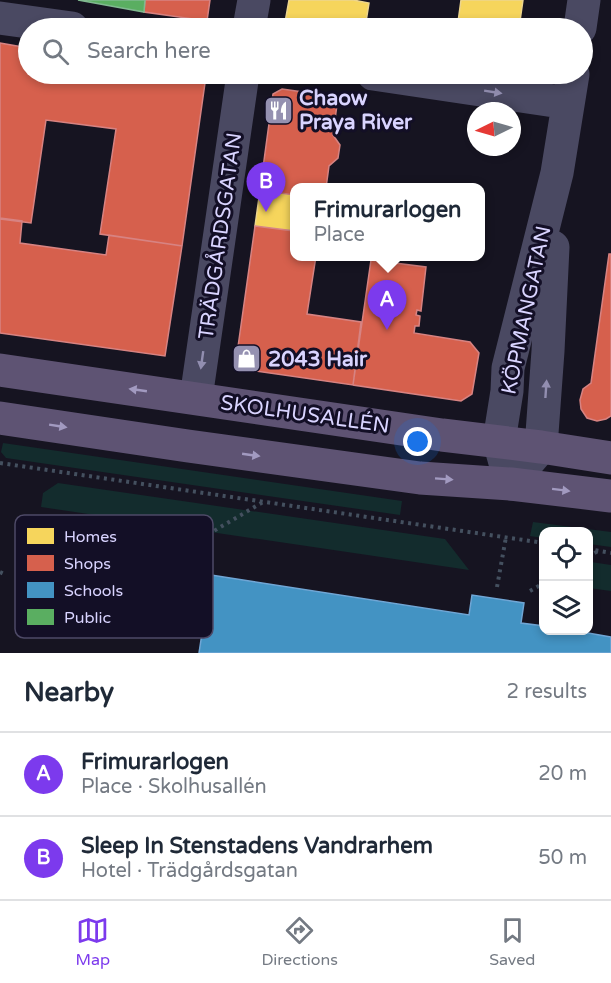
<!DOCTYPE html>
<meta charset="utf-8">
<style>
body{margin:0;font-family:"Varela Round",sans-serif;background:#f2f2f3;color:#1f2937}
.controls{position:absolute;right:18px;bottom:18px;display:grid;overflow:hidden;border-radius:12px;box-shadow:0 3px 9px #0003}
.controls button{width:54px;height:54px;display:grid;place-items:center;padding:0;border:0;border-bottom:2px solid #e0e1e3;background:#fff;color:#1f2937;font:30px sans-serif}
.compass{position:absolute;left:467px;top:102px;width:54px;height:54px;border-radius:50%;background:#fff;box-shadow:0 3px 9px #0003;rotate:265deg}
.you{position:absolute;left:418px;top:442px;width:21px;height:21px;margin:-15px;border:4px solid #fff;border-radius:50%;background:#1a73e8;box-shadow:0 0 0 9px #1a73e833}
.badge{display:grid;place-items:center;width:39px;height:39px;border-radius:50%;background:#7c3aed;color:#fff;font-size:20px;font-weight:700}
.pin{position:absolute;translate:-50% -50px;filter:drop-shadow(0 2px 3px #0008)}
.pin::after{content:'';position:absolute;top:32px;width:21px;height:18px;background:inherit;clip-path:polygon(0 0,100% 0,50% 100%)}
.popup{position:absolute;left:290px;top:183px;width:195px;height:78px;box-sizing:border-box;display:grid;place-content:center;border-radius:12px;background:#fff;filter:drop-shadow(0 2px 4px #0005);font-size:20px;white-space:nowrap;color:#747a83}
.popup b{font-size:22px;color:#1f2937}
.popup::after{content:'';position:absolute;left:50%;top:100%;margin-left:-12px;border:12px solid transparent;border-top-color:#fff}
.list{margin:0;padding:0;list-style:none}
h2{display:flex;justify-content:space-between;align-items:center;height:78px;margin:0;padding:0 24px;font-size:26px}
h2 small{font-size:20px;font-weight:400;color:#747a83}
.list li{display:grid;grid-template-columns:39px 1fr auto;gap:18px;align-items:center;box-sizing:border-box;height:84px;padding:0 24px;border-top:2px solid #e0e1e3}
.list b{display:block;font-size:22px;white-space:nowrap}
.list p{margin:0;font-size:20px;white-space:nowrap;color:#747a83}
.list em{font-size:20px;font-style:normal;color:#747a83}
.icon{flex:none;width:33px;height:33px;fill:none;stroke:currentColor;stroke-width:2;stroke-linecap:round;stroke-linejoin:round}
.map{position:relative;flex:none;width:611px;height:653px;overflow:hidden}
.search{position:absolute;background:#fff;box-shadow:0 3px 9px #0003;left:18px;right:18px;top:18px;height:66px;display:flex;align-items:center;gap:15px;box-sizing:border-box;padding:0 21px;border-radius:33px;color:#747a83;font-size:22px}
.sheet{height:246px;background:#fff}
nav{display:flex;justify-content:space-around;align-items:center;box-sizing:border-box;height:84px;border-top:2px solid #e0e1e3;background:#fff;font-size:16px;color:#747a83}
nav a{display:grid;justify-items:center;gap:3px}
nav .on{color:#7c3aed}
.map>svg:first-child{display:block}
.green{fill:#132c2d}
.homes{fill:#f6d55c;stroke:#edd58d;stroke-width:1.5}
.shops{fill:#d6604d;stroke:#d78382;stroke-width:1.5}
.schools{fill:#4393c3;stroke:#70a6d5;stroke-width:1.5}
.public{fill:#5aae61;stroke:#80b990;stroke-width:1.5}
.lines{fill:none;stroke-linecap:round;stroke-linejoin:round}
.path{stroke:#44505f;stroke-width:4;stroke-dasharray:3 4.5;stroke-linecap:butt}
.minor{stroke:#4a4962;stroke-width:33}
.major{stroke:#5e5373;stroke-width:33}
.oneway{fill:#928eb0}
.oneway2{fill:#a29ac0}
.labels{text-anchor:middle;stroke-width:6;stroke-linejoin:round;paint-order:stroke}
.poi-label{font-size:21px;font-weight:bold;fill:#d9d4ff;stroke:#130f26;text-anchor:start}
.street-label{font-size:21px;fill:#d9d4ff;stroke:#130f26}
.key{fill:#130f26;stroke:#4e4a67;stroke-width:1.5}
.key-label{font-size:16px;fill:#d9d4ff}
</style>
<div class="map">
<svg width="611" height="653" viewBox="0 0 611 653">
<rect width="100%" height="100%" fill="#161421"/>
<path class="green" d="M 3,443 L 402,501 L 400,515 L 6,458 L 1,452 Z
M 58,483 L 445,539 L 469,570 L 41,507 L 43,493 Z
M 533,522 L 611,532 L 611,547 L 589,544 L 588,532 L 544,532 L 543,538 L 530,536 Z
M 591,562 L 611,565 L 611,591 L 589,588 L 589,563 Z"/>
<path class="homes" d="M 289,0 L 353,0 L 369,3 L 365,28 L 284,28 Z
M 461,0 L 523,0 L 519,28 L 444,28 L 446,21 L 458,22 Z
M 260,190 L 294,195 L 294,231 L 255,226 Z"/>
<path class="shops" d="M 145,0 L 210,0 L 207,21 L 144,12 Z
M 0,43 L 28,48 L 28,74 L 197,74 L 205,83 L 182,246 L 100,234 L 116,129 L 46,120 L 31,223 L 0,219 Z
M 282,89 L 338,97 L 333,135 L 340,145 L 338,158 L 329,166 L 326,188 L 294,188 L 294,195 L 260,190 L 273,94 Z
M 0,218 L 22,221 L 20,243 L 106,255 L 109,235 L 182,246 L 165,356 L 0,333 Z
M 255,226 L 294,231 L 294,256 L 316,256 L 307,314 L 361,322 L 353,385 L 235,368 Z
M 609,254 L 611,254 L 611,416 L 606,419 L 597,421 L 587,418 L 581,409 L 580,400 L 583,389 L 591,383 Z
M 371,260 L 426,267 L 421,311 L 417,310 L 416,315 L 420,316 L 419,326 L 415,326 L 414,333 L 470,342 L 479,353 L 472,394 L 461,401 L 353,385 Z"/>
<path class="schools" d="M 211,575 L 469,615 L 472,595 L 524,603 L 521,623 L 544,626 L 544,630 L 571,630 L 611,637 L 611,653 L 199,653 Z"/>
<path class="public" d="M 78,0 L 145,0 L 144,12 Z"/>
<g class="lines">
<path class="path" d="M 0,463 L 544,543
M 588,549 L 611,553
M 588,557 L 598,551
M 185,564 L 207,535 L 263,502
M 0,572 L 4,574
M 497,587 L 506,537
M 530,591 L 544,583"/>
<path class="minor" d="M 0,18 L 72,28
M 249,28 L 254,0
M 580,28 L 584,0
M 373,74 L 568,103
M 196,398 L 243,74
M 523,468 L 541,447 L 548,351 L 553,247
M 511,484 L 499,441 L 507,391 L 508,368 L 557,173 L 573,74"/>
<path class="major" d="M 0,370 L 442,435 L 541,447 L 611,458
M 0,418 L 188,446 L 420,478 L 511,484 L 611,496"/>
</g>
<defs><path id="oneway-solid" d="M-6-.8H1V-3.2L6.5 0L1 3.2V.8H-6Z" transform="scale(1.5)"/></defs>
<g class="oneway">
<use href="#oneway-solid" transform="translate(493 92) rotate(9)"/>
<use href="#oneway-solid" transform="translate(202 360) rotate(98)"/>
<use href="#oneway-solid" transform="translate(546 389) rotate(-86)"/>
</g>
<g class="oneway2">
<use href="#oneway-solid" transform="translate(138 390) rotate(-172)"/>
<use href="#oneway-solid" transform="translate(58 426) rotate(9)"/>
<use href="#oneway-solid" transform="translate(251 455) rotate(8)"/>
<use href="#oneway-solid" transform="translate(444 479) rotate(4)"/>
<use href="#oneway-solid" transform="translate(561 490) rotate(7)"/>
</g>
<defs>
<symbol id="restaurant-square" viewBox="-11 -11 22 22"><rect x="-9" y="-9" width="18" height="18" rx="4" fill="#9591b1" stroke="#130f26"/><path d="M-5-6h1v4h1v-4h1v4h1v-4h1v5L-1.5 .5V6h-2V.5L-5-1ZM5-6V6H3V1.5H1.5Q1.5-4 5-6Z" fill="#fff"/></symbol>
<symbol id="shop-square" viewBox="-11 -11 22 22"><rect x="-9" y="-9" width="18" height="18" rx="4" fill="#9591b1" stroke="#130f26"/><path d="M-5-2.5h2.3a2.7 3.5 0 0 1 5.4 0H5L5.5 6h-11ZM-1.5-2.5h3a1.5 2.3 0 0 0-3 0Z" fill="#fff"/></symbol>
</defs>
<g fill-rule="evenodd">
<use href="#restaurant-square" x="262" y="94" width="33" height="33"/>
<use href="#shop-square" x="230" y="342" width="33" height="33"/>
</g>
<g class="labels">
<g class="poi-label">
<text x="299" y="105">Chaow<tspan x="299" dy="24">Praya River</tspan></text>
<text x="268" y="366">2043 Hair</text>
</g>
<g class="street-label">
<text transform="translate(220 236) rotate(-82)" y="7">TRÄDGÅRDSGATAN</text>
<text transform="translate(526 310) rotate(-78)" y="7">KÖPMANGATAN</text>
<text transform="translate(305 414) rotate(8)" y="7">SKOLHUSALLÉN</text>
</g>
</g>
<rect x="15" y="515" width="198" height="123" rx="9" class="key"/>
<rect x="27" y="528" width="27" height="16" fill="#f6d55c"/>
<rect x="27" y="555" width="27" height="16" fill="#d6604d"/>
<rect x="27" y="582" width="27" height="16" fill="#4393c3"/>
<rect x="27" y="609" width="27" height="16" fill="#5aae61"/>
<g class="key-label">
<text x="64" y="542">Homes</text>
<text x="64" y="569">Shops</text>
<text x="64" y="596">Schools</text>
<text x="64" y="623">Public</text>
</g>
</svg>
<div class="controls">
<button><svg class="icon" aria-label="locate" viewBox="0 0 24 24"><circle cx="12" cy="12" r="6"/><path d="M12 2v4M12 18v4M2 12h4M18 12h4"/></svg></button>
<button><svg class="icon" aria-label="layers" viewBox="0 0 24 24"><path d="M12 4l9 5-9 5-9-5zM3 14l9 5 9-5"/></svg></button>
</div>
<svg class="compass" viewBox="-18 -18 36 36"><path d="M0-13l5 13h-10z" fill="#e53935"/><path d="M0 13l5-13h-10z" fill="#747a83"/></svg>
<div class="you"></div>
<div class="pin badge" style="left:387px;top:330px">A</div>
<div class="popup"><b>Frimurarlogen</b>Place</div>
<div class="pin badge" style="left:266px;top:212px">B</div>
<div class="search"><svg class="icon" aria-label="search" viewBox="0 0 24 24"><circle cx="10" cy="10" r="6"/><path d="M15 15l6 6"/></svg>Search here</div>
</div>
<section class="sheet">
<h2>Nearby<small>2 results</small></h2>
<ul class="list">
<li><span class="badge">A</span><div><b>Frimurarlogen</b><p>Place · Skolhusallén</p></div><em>20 m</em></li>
<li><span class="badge">B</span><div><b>Sleep In Stenstadens Vandrarhem</b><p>Hotel · Trädgårdsgatan</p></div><em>50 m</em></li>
</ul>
</section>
<nav>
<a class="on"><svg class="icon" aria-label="map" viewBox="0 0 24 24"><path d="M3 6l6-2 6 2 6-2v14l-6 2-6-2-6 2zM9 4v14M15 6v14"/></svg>Map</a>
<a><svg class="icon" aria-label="directions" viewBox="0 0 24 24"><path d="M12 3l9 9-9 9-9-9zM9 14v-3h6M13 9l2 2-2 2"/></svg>Directions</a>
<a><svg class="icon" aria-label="saved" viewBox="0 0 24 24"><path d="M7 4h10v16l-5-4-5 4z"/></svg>Saved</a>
</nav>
